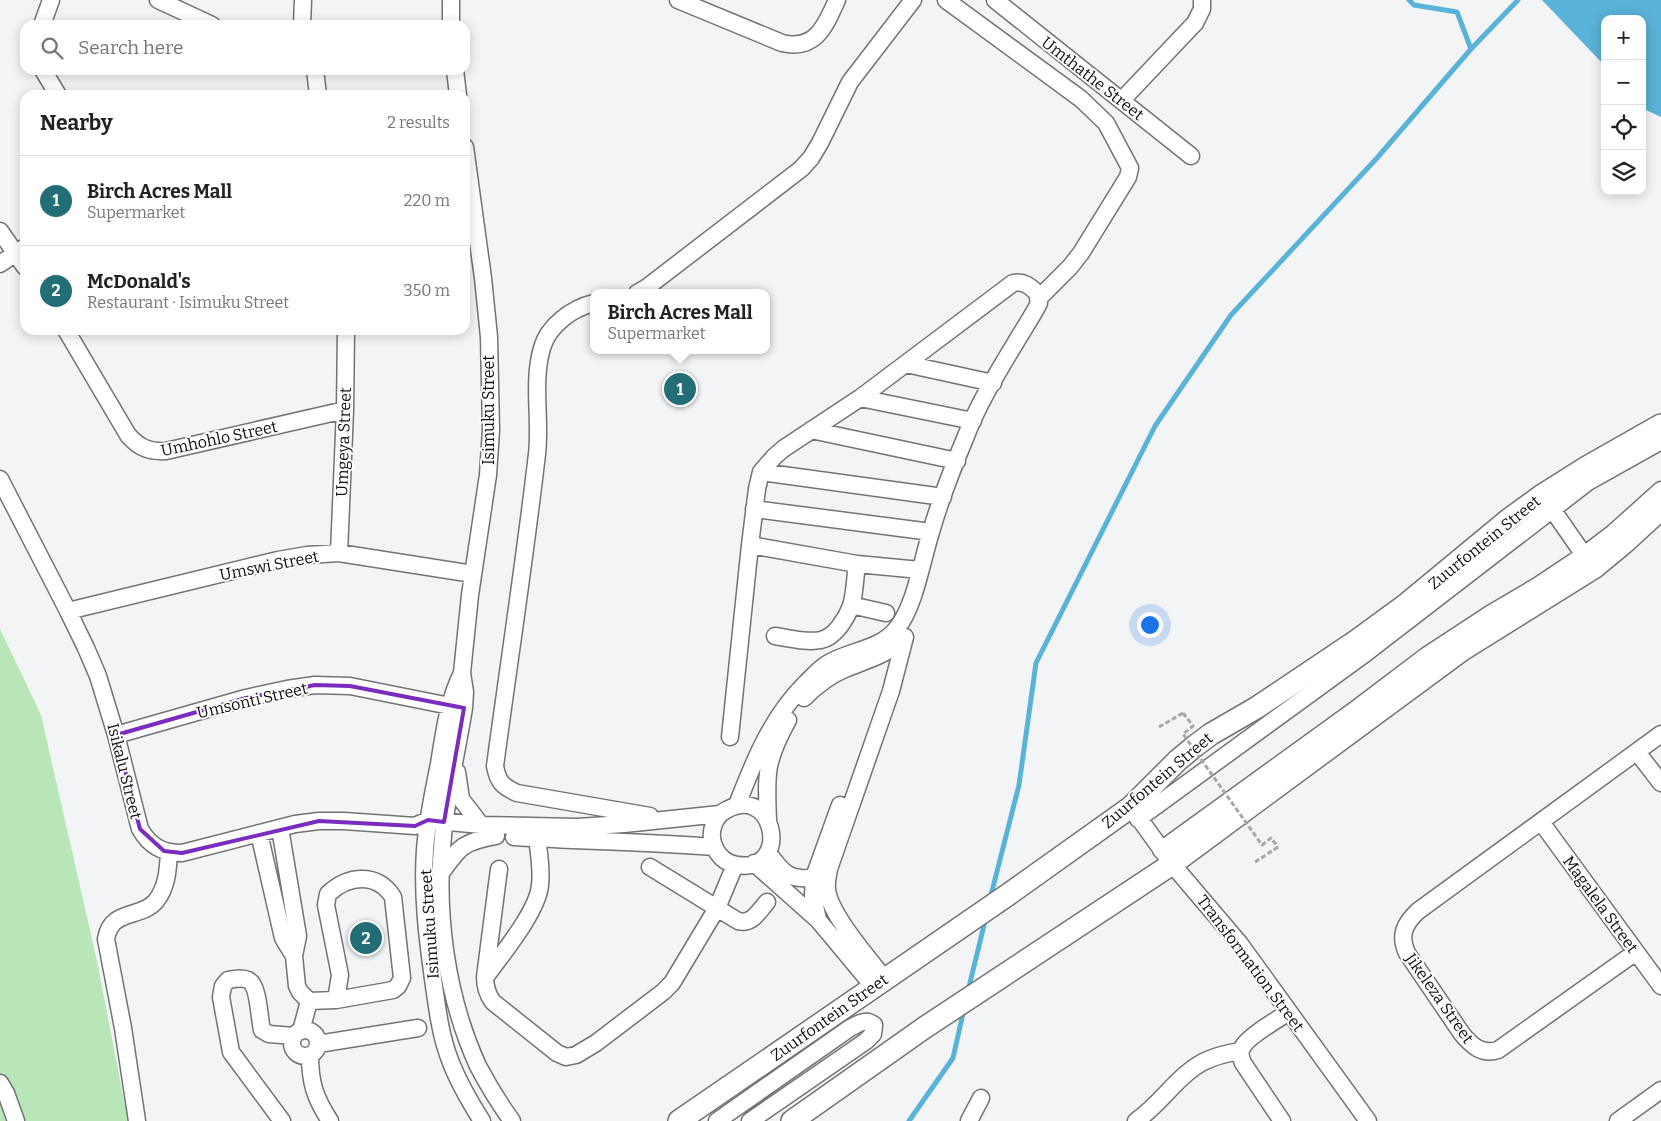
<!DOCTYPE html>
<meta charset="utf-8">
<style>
body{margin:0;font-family:Bitter,serif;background:#f2f2f2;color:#222}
.controls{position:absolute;right:15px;top:15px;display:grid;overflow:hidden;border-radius:10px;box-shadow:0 2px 12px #0003}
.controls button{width:45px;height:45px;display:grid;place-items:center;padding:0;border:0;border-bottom:1px solid #e0e0e0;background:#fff;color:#222;font:25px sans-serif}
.you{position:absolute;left:1149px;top:624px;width:18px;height:18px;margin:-12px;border:4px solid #fff;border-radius:50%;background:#1a73e8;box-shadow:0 0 0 8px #1a73e833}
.badge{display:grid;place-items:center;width:32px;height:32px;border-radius:50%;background:#236e76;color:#fff;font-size:16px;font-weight:700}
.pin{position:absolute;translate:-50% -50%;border:2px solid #fff;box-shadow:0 1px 5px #0006}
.popup{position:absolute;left:590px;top:289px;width:180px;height:65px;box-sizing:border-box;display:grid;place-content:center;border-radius:10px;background:#fff;filter:drop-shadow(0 1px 4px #0005);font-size:16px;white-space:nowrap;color:#767676}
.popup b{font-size:19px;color:#222}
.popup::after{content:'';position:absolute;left:50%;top:100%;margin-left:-10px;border:10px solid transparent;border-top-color:#fff}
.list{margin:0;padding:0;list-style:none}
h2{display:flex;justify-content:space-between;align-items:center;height:65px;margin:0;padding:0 20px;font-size:21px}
h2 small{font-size:16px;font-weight:400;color:#767676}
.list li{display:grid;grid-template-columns:32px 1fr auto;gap:15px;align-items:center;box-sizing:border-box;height:90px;padding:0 20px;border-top:1px solid #e0e0e0}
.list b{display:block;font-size:19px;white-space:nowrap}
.list p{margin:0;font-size:16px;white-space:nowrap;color:#767676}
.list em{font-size:16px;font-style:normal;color:#767676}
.icon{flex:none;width:28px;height:28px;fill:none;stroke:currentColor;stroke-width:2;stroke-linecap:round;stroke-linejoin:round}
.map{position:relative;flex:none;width:1661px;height:1121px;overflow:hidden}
.search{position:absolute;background:#fff;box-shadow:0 2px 12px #0003;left:20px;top:20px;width:450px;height:55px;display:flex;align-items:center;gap:12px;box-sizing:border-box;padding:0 18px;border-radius:15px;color:#767676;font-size:19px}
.panel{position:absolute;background:#fff;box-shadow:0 2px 12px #0003;left:20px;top:90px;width:450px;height:245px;border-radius:15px}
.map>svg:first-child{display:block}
.green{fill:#b9e6b8}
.water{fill:#59b2d7}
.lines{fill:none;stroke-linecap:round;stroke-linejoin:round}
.stream{stroke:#59b2d7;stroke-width:5}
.minor-casing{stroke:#737375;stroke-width:19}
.major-casing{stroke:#737375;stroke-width:24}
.path{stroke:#a6a7a9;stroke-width:3;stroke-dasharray:5 2.5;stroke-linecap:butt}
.minor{stroke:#fff;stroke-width:16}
.major{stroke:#fff;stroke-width:21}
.path-bridge{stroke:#a6a7a9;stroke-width:3;stroke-dasharray:5 2.5;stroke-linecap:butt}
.marked{fill:none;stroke:#7b2cbf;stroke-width:4;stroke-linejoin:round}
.labels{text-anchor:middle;stroke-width:4;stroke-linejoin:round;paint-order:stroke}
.street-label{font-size:16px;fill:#0f0f10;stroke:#fff}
</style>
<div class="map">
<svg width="1661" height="1121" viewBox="0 0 1661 1121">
<rect width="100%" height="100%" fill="#f3f4f6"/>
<path class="green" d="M 0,629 L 41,715 L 97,961 L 128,1121 L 0,1121 Z"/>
<path class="water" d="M 1542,0 L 1661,0 L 1661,117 L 1646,110 L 1642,105 L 1642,19 L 1605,19 L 1605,66 Z"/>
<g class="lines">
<path class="stream" d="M 1471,49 L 1518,0
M 990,899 L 1019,785 L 1036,663 L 1155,426 L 1231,315 L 1377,158 L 1471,49 L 1457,12 L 1414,5 L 1409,0
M 968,991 L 986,917
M 909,1121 L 953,1058 L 964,1009"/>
<defs>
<path id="minor" d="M 158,0 L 212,25
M 451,0 L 451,25
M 678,0 L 782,43 C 816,51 825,26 837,0
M 946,0 L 1081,99 L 1106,123 L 1130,168 L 1128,177 L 1081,253 L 1070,267 L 1039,298
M 995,0 L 1191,156
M 42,25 L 51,0
M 302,25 L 303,0
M 43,70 L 58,95
M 315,70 L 318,95
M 455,70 L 458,95
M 1122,100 L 1195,23 L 1202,9 L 1202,0
M 465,147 L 483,278 L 489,337 L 491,430 L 488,475 L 470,595 L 462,673 L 465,692 L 464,708 C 457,751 447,793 443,836 C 435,912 446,996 478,1066 C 488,1085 499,1103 512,1121
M 0,231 L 25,267
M 0,264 L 25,247
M 637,293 L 646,288 L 801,169 L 811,158 L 820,143 L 850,82 L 913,0
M 594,303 C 572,308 548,326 542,348 C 532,382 541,420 537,454 C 525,558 509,662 495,766 C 498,782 502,786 517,793 L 650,816
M 66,330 L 128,435 C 139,448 150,452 166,451 L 345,410
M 906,364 L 993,383
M 860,398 L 973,421
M 811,430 L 957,461
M 761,472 L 943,497
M 0,479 L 68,611 L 86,648 L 98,676 L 116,735 L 140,829 C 150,846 162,853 182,853 L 295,824 L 319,821 L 344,821 L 415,826 L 428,820 L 481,825 L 577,827 L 624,824 L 720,814 C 774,775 794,874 737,865 C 718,862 707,841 714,824 C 715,820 718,817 720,814
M 754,509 L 931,532
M 1552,509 L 1584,555
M 750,545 L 857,564 L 920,570
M 339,553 L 345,410 L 346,330
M 851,605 L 886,613
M 68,611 L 278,560 L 307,555 L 339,553 L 473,574
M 775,636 C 789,638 807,643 821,640 C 835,637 846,619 851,606 C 855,594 855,577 857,564
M 462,673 C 448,701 444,733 439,764 C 433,793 427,821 425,850 C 422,893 427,936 433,979 C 437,1006 440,1035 450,1060 C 458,1082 470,1102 482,1121
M 804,698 C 815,687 830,675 845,669 C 864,661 884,656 900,642
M 116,735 L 246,698 L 287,689 L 315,685 L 350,686 L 460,708
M 730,737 L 750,545 L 757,489 L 761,472 L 774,457 L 783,449 L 860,398 L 1013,283 C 1024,281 1030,286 1037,293 L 1039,303 C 1032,317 1023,330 1016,342 C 998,372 978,404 966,436 C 953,467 940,500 931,532 C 922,560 915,606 897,628 C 881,650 849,650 827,664 C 819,669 812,677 805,684 C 771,718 754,761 737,805
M 1637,752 L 1661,783
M 457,772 L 461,799 L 481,825
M 1133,810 L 1172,864 L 1240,944 L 1368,1121
M 1138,819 L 1366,653 L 1588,482 L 1661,441
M 768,820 C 766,775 765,761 788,720
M 1541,822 L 1661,986
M 280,828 L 298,936 L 294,956 L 297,986 L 300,992 L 309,1001 L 336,1000 L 340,975 L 326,905 L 328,894 C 348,875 377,872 393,897 L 402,978 L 398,986 L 393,990 L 336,1000
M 259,833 L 283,938 L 294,956
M 514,837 C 581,841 647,842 714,847
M 1161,850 L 1356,709 L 1426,656 L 1490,614 L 1539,585 L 1584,555 L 1613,533 L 1661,490
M 768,852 C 781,871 789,882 814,877
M 754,863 L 818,920 L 873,986
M 650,867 L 738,921 C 752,925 758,912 767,902
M 499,869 L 485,977 C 485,987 487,994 493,1002 L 557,1053 L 566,1057 L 576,1055 L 596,1043 L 663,992 L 672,983 L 717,908 L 735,865
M 441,873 C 460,846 463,842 496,836
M 818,920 L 813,896 L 814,877 L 840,805
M 1636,952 L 1498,1050 C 1482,1055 1472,1046 1462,1034 L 1407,953 C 1399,936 1404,924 1418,911 L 1661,734
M 487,975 C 502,954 538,911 540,885 C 542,870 539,854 537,838
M 884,978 C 868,958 829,913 827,889 C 826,882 828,876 829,869 L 891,691 L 905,637
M292 1043a13 13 0 1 1 26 0a13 13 0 1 1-26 0Z
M 301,1031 L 309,1001
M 318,1044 L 418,1028
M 310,1055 C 310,1083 315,1098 330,1121
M 0,1083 L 6,1093 L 16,1121
M 137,1121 L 123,1028 L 106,939 C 111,908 141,919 156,901 C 167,887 168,870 169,852
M 282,1121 L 231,1052 L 221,997 L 223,986 L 228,980 C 234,979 242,977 248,980 C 259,985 259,1018 262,1030 L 269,1034 L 294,1036
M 717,1121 L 850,1028 C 858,1024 866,1018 874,1025 L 873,1034 L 866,1041 L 750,1121
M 969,1121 L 981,1098
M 1136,1121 C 1161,1104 1177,1076 1203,1062 C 1215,1056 1228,1053 1240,1051
M 1282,1121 L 1243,1063 C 1241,1058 1239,1053 1242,1048 C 1247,1037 1278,1019 1289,1012
M 1618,1121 L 1661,1090"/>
<path id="major" d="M 679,1121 L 1009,894 L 1131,807 L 1178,760 L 1195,746 L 1211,734 L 1256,708 L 1356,641 L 1404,606 L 1508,520 L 1541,496 L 1587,467 L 1661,425
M 792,1121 L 924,1028 L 1172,864 L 1462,650 L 1595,567 L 1624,543 L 1661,509"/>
</defs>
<use href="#minor" class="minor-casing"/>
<use href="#major" class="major-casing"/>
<path class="path" d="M 1159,727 L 1183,713
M 1255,862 L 1278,847"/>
<use href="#minor" class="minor"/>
<use href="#major" class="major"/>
<path class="path-bridge" d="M 1183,713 L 1193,726 L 1183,734 L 1262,845 L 1271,838 L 1278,847"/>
</g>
<path class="marked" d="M 315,685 L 350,686 L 464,708 L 444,822 L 428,820 L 415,826 L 319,821 L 182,853 L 164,851 L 140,829 L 116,735 L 246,698 Z"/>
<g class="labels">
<g class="street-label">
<text transform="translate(1093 78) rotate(38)" y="6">Umthathe Street</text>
<text transform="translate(488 410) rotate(-90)" y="6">Isimuku Street</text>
<text transform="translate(219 438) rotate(-12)" y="6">Umhohlo Street</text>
<text transform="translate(343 442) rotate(-88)" y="6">Umgeya Street</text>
<text transform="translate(1484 542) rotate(-39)" y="6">Zuurfontein Street</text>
<text transform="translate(269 565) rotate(-11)" y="6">Umswi Street</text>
<text transform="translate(252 700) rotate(-13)" y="6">Umsonti Street</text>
<text transform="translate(125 771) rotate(76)" y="6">Isikalu Street</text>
<text transform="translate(1157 780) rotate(-40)" y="6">Zuurfontein Street</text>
<text transform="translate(1601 904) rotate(54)" y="6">Magalela Street</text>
<text transform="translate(429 924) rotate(-94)" y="6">Isimuku Street</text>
<text transform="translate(1251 963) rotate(53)" y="6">Transformation Street</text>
<text transform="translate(1440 998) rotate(55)" y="6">Jikeleza Street</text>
<text transform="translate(829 1017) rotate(-35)" y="6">Zuurfontein Street</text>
</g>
</g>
</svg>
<div class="controls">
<button>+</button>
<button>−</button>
<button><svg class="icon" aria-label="locate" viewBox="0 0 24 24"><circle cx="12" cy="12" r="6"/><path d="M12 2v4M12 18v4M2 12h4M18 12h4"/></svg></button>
<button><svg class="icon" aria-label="layers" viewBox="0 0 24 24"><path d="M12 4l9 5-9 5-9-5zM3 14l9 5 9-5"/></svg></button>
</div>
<div class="you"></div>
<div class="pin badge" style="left:680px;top:389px">1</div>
<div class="popup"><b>Birch Acres Mall</b>Supermarket</div>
<div class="pin badge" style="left:366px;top:938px">2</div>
<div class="search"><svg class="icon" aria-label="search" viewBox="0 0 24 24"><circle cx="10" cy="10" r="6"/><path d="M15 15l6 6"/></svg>Search here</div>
<section class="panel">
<h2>Nearby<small>2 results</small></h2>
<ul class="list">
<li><span class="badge">1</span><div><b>Birch Acres Mall</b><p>Supermarket</p></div><em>220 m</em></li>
<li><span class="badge">2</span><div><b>McDonald's</b><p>Restaurant · Isimuku Street</p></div><em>350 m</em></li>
</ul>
</section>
</div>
